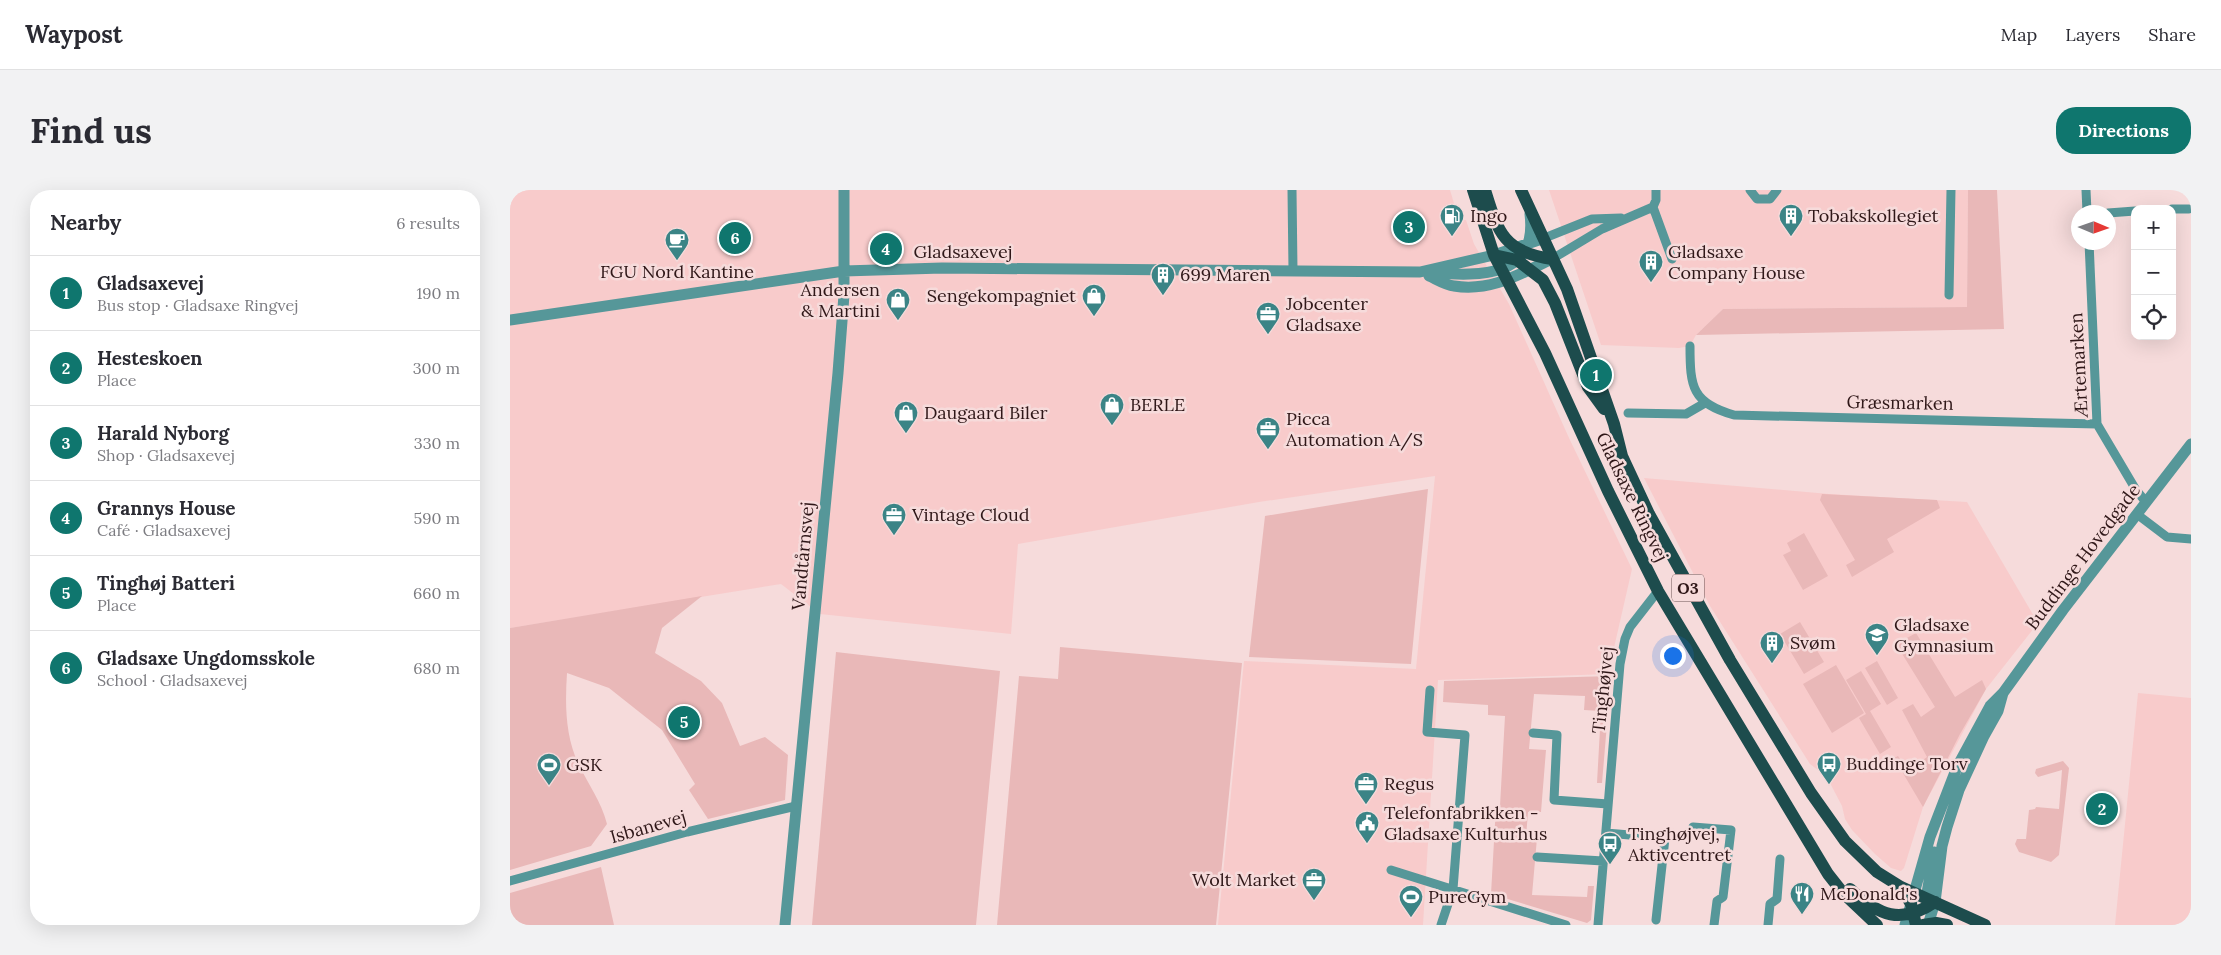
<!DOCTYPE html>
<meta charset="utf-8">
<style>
body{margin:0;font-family:Lora,serif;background:#f2f2f3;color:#2b2b33}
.controls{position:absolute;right:15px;top:15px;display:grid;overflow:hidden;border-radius:10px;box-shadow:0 5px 20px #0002}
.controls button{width:45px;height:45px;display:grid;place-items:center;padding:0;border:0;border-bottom:1px solid #e1e1e2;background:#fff;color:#2b2b33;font:25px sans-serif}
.compass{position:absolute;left:1561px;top:15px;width:45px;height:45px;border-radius:50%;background:#fff;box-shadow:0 5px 20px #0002;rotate:92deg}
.you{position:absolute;left:1162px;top:465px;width:18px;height:18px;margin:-12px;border:4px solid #fff;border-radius:50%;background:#1a73e8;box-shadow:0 0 0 8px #1a73e833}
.badge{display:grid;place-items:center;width:32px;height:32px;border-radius:50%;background:#0f766e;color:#fff;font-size:16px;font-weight:700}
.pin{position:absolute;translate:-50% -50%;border:2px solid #fff;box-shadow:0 1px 5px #0006}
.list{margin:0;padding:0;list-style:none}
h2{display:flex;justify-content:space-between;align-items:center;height:65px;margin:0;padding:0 20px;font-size:21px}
h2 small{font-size:16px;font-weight:400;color:#7c7c81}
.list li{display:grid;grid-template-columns:32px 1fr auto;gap:15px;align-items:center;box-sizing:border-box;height:75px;padding:0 20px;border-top:1px solid #e1e1e2}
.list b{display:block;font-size:19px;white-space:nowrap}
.list p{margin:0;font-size:16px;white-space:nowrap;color:#7c7c81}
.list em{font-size:16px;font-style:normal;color:#7c7c81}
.icon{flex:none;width:28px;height:28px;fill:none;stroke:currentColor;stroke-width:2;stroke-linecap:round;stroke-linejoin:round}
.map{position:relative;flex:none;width:1681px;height:735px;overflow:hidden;border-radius:20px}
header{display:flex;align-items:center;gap:30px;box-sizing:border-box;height:70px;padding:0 25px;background:#fff;border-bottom:1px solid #e1e1e2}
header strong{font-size:24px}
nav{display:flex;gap:28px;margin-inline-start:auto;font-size:18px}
.intro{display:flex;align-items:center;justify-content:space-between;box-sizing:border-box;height:120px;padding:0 30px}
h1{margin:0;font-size:35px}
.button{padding:12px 22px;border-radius:20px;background:#0f766e;color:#fff;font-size:18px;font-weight:700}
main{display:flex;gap:30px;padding:0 30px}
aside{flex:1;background:#fff;border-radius:20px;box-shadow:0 5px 20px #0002}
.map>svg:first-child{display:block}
.built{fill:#f8cbcb}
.green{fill:#e9b8b8}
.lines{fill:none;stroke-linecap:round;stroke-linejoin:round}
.minor{stroke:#569799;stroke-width:9}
.tertiary{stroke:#569799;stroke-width:11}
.primary{stroke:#1d4c4d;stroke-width:12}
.labels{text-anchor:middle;stroke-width:5;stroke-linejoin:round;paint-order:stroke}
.shield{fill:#f6dbdb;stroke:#6b5252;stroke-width:1}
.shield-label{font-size:16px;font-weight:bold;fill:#2f1718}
.poi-label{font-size:18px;fill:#2f1718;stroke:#f6dbdb;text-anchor:start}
.street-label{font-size:18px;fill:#2f1718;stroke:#f6dbdb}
</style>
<header>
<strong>Waypost</strong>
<nav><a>Map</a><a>Layers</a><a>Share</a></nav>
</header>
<div class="intro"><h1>Find us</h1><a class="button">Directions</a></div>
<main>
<aside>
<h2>Nearby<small>6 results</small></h2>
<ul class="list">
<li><span class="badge">1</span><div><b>Gladsaxevej</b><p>Bus stop · Gladsaxe Ringvej</p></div><em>190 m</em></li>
<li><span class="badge">2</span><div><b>Hesteskoen</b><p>Place</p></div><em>300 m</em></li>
<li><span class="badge">3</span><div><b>Harald Nyborg</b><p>Shop · Gladsaxevej</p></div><em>330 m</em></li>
<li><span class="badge">4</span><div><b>Grannys House</b><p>Café · Gladsaxevej</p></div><em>590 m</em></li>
<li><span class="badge">5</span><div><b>Tinghøj Batteri</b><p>Place</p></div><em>660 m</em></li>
<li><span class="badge">6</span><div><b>Gladsaxe Ungdomsskole</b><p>School · Gladsaxevej</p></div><em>680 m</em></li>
</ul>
</aside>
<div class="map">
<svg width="1681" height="735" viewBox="0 0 1681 735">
<rect width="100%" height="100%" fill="#f6dbdb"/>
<path class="built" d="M 0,0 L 940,0 L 949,30 L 956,30 L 964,54 L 999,114 L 1059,248 L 1122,379 L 1098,484 L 928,490 L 913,735 L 708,735 L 734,471 L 906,479 L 925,286 L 749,312 L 508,354 L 501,444 L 310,424 L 271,394 L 0,438 Z
M 1039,0 L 1458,0 L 1457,117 L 1213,119 L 1186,145 L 1180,156 L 1169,158 L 1091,155 Z
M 1134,288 L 1319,304 L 1457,312 L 1528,433 L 1476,499 L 1413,617 L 1394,678 L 1391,681 L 1381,678 L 1365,664 L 1342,640 L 1335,629 L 1332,616 L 1320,593 L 1312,583 L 1300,574 L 1200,416 Z
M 1628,503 L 1681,508 L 1681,735 L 1605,735 Z"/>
<path class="green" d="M 1458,0 L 1487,0 L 1494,139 L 1186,145 L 1213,119 L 1457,117 Z
M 918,299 L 901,474 L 739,467 L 755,326 Z
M 1312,304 L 1427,310 L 1430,318 L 1377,349 L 1384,362 L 1342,387 L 1336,375 L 1345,370 L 1310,310 Z
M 1294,343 L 1318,386 L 1293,400 L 1273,365 L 1281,361 L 1277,353 Z
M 192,406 L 152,438 L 145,463 L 191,491 L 212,513 L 230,556 L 255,547 L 278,565 L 275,610 L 198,629 L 179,600 L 185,594 L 152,540 L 99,498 L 57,483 C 55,514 55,546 69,575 C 79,596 91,611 97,634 L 81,656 L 0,680 L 0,438 Z
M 1290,432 L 1314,472 L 1294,484 L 1270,444 Z
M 1406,443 L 1445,507 L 1472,490 L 1476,499 L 1450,544 L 1413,617 L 1384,568 L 1388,566 L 1398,581 L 1417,567 L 1392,520 L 1403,514 L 1411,527 L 1425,517 L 1386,454 Z
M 550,457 L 732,473 L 706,735 L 487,735 L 509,486 L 548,489 Z
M 326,462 L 490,481 L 466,735 L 302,735 Z
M 1367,471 L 1388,508 L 1377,515 L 1355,478 Z
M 1326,475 L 1354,523 L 1322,543 L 1293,494 Z
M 1351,481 L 1371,514 L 1360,521 L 1381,557 L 1370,564 L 1349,528 L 1356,524 L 1336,490 Z
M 1101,486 L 1092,593 L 1087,593 L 1091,521 L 1074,520 L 1075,506 L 1024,504 L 1019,559 L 1036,560 L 1031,622 L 1018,622 L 1016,647 L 1027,648 L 1022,705 L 1077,707 L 1078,696 L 1084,696 L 1081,730 L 1077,733 L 981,704 L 986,616 L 990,616 L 995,526 L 978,525 L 978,515 L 933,512 L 934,491 Z
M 1553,571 L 1559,578 L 1549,665 L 1541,672 L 1509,662 L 1505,654 L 1507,649 L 1516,649 L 1519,620 L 1525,619 L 1526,617 L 1549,619 L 1552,580 L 1528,587 L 1525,583 L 1526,579 Z
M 91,677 L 104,735 L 0,735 L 0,703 Z"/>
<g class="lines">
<path class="minor" d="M 782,0 L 783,80
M 1240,0 L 1247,9 L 1260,9 L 1267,0
M 1576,0 L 1577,22
M 1143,17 L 1162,69
M 1662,19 L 1679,19
M 1598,23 L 1625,21
M 1032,49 L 1082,29 L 1111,28
M 1579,52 L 1587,234 L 1626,300 L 1636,312
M 1042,69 L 1092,39 L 1143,17 L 1146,10 L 1146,0
M 1439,105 L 1441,0
M 1180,156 C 1180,197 1182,213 1224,225 L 1587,234
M 1118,223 L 1176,224 L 1195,213
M 1628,325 L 1657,347 L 1681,349
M 920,500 L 917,542 L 955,545 L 943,699 L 931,735
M 1023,543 L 1047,545 L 1044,610 L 1098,614
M 1183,637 L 1221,640 L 1213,707 L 1207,711 L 1204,735
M 1096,643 L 1155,648 L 1146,730
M 1027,667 L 1093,671
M 881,680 L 1056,735
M 0,691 L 177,642 L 286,616
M 1088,735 L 1110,474 L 1115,449 L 1120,437 L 1148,401
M 1258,735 L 1260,714 L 1267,709 L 1270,669"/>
<path class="tertiary" d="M 924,83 C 970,86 1028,88 1020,24
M 919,86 C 926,89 935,95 944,96 C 981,102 1010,84 1042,69
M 0,130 L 334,81 L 432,78 L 910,82 L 984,65 L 1032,49
M 1416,709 L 1424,662
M 275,735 L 328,183 L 334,105 L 334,0
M 1395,735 L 1420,647 L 1447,577 L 1480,516 L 1493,503 L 1553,420 L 1681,254
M 1418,735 L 1425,712 L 1432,656 L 1437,637 L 1449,600 L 1474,546 L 1488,521 L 1493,503"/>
<path class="primary" d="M 963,0 L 984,65 L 1035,163 L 1098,301 L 1148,401 L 1318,684 L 1333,703 L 1367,735
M 975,0 C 988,42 993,62 1042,69
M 1011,0 L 1057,99 L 1104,234 L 1112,266 L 1139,324 L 1220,470 L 1301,603 L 1335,651 L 1367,682 L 1391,697 L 1475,735
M 984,65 L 1007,70 L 1033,90 L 1045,113 L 1078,197 L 1094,219
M 1391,697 L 1401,714 L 1406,735
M 1340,699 C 1369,726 1391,735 1425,712
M 1413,735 L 1426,733 L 1437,735"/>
</g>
<defs>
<symbol id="fuel-pin" viewBox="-11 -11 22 30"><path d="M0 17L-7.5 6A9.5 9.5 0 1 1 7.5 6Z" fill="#3b8486" stroke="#f6dbdb"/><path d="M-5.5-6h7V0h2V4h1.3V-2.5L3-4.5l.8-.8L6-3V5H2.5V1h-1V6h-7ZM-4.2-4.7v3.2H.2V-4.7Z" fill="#fff"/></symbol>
<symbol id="building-pin" viewBox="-11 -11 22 30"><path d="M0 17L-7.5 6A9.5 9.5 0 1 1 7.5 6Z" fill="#3b8486" stroke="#f6dbdb"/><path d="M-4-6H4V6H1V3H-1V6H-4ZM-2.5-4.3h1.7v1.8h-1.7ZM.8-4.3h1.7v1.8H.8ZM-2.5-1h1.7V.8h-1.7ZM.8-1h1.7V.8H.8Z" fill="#fff"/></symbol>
<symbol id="cafe-pin" viewBox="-11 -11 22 30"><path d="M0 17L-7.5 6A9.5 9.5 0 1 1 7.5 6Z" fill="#3b8486" stroke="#f6dbdb"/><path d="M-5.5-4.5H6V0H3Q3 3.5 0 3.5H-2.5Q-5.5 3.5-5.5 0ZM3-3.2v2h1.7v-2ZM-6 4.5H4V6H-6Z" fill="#fff"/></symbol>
<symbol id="shop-pin" viewBox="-11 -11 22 30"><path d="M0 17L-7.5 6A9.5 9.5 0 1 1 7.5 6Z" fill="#3b8486" stroke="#f6dbdb"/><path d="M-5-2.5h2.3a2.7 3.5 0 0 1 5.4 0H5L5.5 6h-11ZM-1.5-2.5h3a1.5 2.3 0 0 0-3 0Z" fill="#fff"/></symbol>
<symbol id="office-pin" viewBox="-11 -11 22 30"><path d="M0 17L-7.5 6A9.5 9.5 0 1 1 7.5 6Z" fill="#3b8486" stroke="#f6dbdb"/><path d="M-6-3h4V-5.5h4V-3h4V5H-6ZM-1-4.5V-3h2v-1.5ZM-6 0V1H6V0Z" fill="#fff"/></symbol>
<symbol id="school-pin" viewBox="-11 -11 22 30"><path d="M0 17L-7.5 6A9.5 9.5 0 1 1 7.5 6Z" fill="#3b8486" stroke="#f6dbdb"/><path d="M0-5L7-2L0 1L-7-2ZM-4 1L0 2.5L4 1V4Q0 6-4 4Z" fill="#fff"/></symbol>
<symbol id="bus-pin" viewBox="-11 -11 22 30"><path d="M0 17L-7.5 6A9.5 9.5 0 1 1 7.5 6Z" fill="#3b8486" stroke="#f6dbdb"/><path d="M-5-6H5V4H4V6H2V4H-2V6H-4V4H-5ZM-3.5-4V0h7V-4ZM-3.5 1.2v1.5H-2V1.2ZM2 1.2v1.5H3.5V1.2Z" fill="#fff"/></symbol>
<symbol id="stadium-pin" viewBox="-11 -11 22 30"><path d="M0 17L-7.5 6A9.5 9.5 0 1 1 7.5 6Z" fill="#3b8486" stroke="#f6dbdb"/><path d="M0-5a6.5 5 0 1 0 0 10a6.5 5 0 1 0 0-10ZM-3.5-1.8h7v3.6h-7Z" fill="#fff"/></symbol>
<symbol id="civic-pin" viewBox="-11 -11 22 30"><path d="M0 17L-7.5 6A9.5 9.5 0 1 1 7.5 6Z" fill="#3b8486" stroke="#f6dbdb"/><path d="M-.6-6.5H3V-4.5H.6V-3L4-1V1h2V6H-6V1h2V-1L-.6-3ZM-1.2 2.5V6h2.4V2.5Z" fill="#fff"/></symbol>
<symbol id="restaurant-pin" viewBox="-11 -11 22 30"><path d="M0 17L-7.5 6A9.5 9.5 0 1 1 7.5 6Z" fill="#3b8486" stroke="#f6dbdb"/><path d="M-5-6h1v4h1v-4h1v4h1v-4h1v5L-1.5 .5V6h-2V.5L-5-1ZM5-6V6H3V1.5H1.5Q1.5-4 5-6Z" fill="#fff"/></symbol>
</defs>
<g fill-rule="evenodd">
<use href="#fuel-pin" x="928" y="12" width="28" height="38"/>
<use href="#building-pin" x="1267" y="12" width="28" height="38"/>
<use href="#cafe-pin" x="153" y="36" width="28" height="38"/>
<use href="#building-pin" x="1127" y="58" width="28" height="38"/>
<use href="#building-pin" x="639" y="71" width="28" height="38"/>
<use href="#shop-pin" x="570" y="92" width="28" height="38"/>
<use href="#shop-pin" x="374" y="96" width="28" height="38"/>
<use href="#office-pin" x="744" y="110" width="28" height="38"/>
<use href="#shop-pin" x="588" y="201" width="28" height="38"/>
<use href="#shop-pin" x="382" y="209" width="28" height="38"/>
<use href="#office-pin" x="744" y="225" width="28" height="38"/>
<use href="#office-pin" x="370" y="311" width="28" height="38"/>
<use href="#school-pin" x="1353" y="431" width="28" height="38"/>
<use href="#building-pin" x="1248" y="439" width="28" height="38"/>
<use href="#bus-pin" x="1305" y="560" width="28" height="38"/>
<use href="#stadium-pin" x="25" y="561" width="28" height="38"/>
<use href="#office-pin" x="842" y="580" width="28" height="38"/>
<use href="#civic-pin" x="843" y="619" width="28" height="38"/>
<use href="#bus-pin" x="1086" y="640" width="28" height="38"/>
<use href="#office-pin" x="790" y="676" width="28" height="38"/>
<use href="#restaurant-pin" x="1278" y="690" width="28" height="38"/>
<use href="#stadium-pin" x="887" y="693" width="28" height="38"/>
</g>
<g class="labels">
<rect class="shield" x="1162" y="384.5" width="32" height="27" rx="4"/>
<g class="shield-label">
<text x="1178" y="404">O3</text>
</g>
<g class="poi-label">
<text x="960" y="32">Ingo</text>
<text x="1298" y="32">Tobakskollegiet</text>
<text x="1158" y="68">Gladsaxe<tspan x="1158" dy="21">Company House</tspan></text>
<text x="167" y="88" text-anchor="middle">FGU Nord Kantine</text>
<text x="670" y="91">699 Maren</text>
<text x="370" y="106" text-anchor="end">Andersen<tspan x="370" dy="21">&amp; Martini</tspan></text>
<text x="566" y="112" text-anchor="end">Sengekompagniet</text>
<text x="776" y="120">Jobcenter<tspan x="776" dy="21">Gladsaxe</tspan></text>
<text x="620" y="221">BERLE</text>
<text x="414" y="229">Daugaard Biler</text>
<text x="776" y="235">Picca<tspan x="776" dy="21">Automation A/S</tspan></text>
<text x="402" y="331">Vintage Cloud</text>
<text x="1384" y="441">Gladsaxe<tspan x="1384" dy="21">Gymnasium</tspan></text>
<text x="1280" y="459">Svøm</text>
<text x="1336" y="580">Buddinge Torv</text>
<text x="56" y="581">GSK</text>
<text x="874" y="600">Regus</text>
<text x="874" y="629">Telefonfabrikken -<tspan x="874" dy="21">Gladsaxe Kulturhus</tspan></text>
<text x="1118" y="650">Tinghøjvej,<tspan x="1118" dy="21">Aktivcentret</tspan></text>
<text x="786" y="696" text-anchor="end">Wolt Market</text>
<text x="1310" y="710">McDonald's</text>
<text x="918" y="713">PureGym</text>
</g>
<g class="street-label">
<text x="453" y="68">Gladsaxevej</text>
<text transform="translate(1569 175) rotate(-93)" y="6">Ærtemarken</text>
<text transform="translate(1390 213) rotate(1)" y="6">Græsmarken</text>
<text transform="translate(1122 307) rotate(64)" y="6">Gladsaxe Ringvej</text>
<text transform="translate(293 366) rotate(-85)" y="6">Vandtårnsvej</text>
<text transform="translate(1573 367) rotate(-53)" y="6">Buddinge Hovedgade</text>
<text transform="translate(1093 500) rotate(-84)" y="6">Tinghøjvej</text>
<text transform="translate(138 637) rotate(-16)" y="6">Isbanevej</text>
</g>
</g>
</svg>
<div class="controls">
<button>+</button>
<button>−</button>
<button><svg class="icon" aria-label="locate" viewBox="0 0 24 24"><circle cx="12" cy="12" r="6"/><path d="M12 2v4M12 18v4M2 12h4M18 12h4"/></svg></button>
</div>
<svg class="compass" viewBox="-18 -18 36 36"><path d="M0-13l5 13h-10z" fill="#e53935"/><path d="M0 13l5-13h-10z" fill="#7c7c81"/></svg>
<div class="you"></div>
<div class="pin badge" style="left:1086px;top:185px">1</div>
<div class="pin badge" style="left:1592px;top:619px">2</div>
<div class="pin badge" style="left:899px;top:37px">3</div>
<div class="pin badge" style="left:376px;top:59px">4</div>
<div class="pin badge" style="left:174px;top:532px">5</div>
<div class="pin badge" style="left:225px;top:48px">6</div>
</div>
</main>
